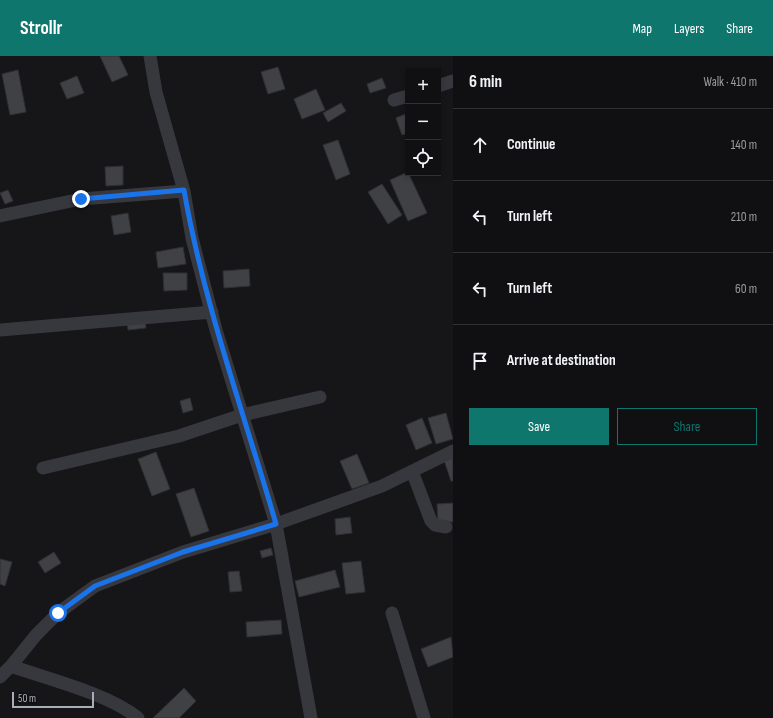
<!DOCTYPE html>
<meta charset="utf-8">
<style>
body{margin:0;font-family:"Sofia Sans Condensed",sans-serif;background:#19191b;color:#f1f3f6}
.controls{position:absolute;right:12px;top:12px;display:grid;overflow:hidden;border-radius:0px;box-shadow:0 2px 6px #0003}
.controls button{width:36px;height:36px;display:grid;place-items:center;padding:0;border:0;border-bottom:1px solid #303032;background:#101012;color:#f1f3f6;font:20px sans-serif}
.scale{position:absolute;left:12px;bottom:10px;width:82px;box-sizing:border-box;padding-left:4px;border:2px solid #a8adb8;border-top:0;font-size:11px;line-height:14px;white-space:nowrap;color:#a8adb8;-webkit-text-stroke:3px #111113;paint-order:stroke}
.stop{position:absolute;width:12px;height:12px;margin:-9px;border:3px solid #1a73e8;border-radius:50%;background:#fff}
.stop.end{background:#1a73e8;border-color:#fff;box-shadow:0 1px 4px #0008}
.list{margin:0;padding:0;list-style:none}
h2{display:flex;justify-content:space-between;align-items:center;height:52px;margin:0;padding:0 16px;font-size:17px}
h2 small{font-size:13px;font-weight:400;color:#9c9d9f}
.list li{display:grid;grid-template-columns:26px 1fr auto;gap:12px;align-items:center;box-sizing:border-box;height:72px;padding:0 16px;border-top:1px solid #303032}
.list b{display:block;font-size:15px;white-space:nowrap}
.list em{font-size:13px;font-style:normal;color:#9c9d9f}
.actions{display:flex;gap:8px;padding:12px 16px}
.actions a{flex:1;padding:9px 0;border:1px solid #0f766e;border-radius:0px;text-align:center;font-size:14px;color:#0f766e}
.actions .main{background:#0f766e;color:#fff}
.icon{flex:none;width:22px;height:22px;fill:none;stroke:currentColor;stroke-width:2;stroke-linecap:round;stroke-linejoin:round}
.map{position:relative;flex:none;width:453px;height:662px;overflow:hidden}
header{display:flex;align-items:center;gap:24px;box-sizing:border-box;height:56px;padding:0 20px;background:#0f766e;color:#fff}
header strong{font-size:19px}
nav{display:flex;gap:22px;margin-inline-start:auto;font-size:14px}
main{display:flex}
aside{flex:1;background:#101012}
.map>svg:first-child{display:block}
.building{fill:#404145;stroke:#303034}
.lines{fill:none;stroke-linecap:round;stroke-linejoin:round}
.minor{stroke:#37383d;stroke-width:13}
.route{stroke:#1a73e8;stroke-width:5}
</style>
<header>
<strong>Strollr</strong>
<nav><a>Map</a><a>Layers</a><a>Share</a></nav>
</header>
<main>
<div class="map">
<svg width="453" height="662" viewBox="0 0 453 662">
<rect width="100%" height="100%" fill="#161618"/>
<path class="building" d="M 100,0 L 119,0 L 128,19 L 112,26 Z
M 278,11 L 285,33 L 268,38 L 261,16 Z
M 18,14 L 26,56 L 10,59 L 2,18 Z
M 77,20 L 84,37 L 67,43 L 60,27 Z
M 382,22 L 386,32 L 370,37 L 367,28 Z
M 316,33 L 325,54 L 302,63 L 294,43 Z
M 341,47 L 346,55 L 328,66 L 323,57 Z
M 408,57 L 408,77 L 402,79 L 396,62 Z
M 338,84 L 350,118 L 336,124 L 323,89 Z
M 123,110 L 123,129 L 106,130 L 105,111 Z
M 408,116 L 427,157 L 408,165 L 390,124 Z
M 382,128 L 402,159 L 388,168 L 368,136 Z
M 8,134 L 13,145 L 5,148 L 0,137 Z
M 128,157 L 131,176 L 114,179 L 111,160 Z
M 183,191 L 186,208 L 158,212 L 156,196 Z
M 249,213 L 250,230 L 224,232 L 223,215 Z
M 163,217 L 187,217 L 187,234 L 164,235 Z
M 145,263 L 146,272 L 128,274 L 127,265 Z
M 190,342 L 193,354 L 183,357 L 180,345 Z
M 446,357 L 453,383 L 436,388 L 428,362 Z
M 422,362 L 432,387 L 416,394 L 406,369 Z
M 156,396 L 170,433 L 152,440 L 138,403 Z
M 357,398 L 369,427 L 352,433 L 340,405 Z
M 453,401 L 453,425 L 451,425 L 444,404 Z
M 194,432 L 209,475 L 191,481 L 176,438 Z
M 453,447 L 453,466 L 438,466 L 437,448 Z
M 350,461 L 352,477 L 336,479 L 335,463 Z
M 271,492 L 273,499 L 262,502 L 260,495 Z
M 54,496 L 61,507 L 45,517 L 38,506 Z
M 0,503 L 12,506 L 5,530 L 0,528 Z
M 361,505 L 365,536 L 346,538 L 342,507 Z
M 335,514 L 340,531 L 299,541 L 295,525 Z
M 239,515 L 242,535 L 230,536 L 228,516 Z
M 281,564 L 282,578 L 247,581 L 246,566 Z
M 451,581 L 453,601 L 428,611 L 421,593 Z
M 184,632 L 196,645 L 179,662 L 153,662 Z"/>
<g class="lines">
<path class="minor" d="M 150,0 L 156,36 L 184,135 L 192,182 L 216,274 L 276,468 L 311,662
M 438,30 L 453,25
M 394,44 L 408,40
M 0,160 L 81,143 L 184,135
M 0,274 L 212,256
M 43,412 L 179,380 L 242,359 L 320,341
M 412,415 L 431,465 L 435,469 L 446,471
M 392,557 L 424,662
M 11,610 C 48,623 109,638 138,662
M 0,621 L 11,610 L 36,579 L 58,557 L 95,530 L 183,496 L 276,468 L 382,430 L 453,395"/>
</g>
<g class="lines">
<path class="route" d="M 58,557 L 95,530 L 183,496 L 276,468 C 244,357 204,249 184,134 L 81,143"/>
</g>
</svg>
<div class="controls">
<button>+</button>
<button>−</button>
<button><svg class="icon" aria-label="locate" viewBox="0 0 24 24"><circle cx="12" cy="12" r="6"/><path d="M12 2v4M12 18v4M2 12h4M18 12h4"/></svg></button>
</div>
<div class="scale">50 m</div>
<div class="stop" style="left:58px;top:557px"></div>
<div class="stop end" style="left:81px;top:143px"></div>
</div>
<aside>
<h2>6 min<small>Walk · 410 m</small></h2>
<ul class="list">
<li><svg class="icon" aria-label="ahead" viewBox="0 0 24 24"><path d="M12 20V5M6 11l6-6 6 6"/></svg><div><b>Continue</b></div><em>140 m</em></li>
<li><svg class="icon" aria-label="left" viewBox="0 0 24 24"><path d="M17 20v-9H6M10 6l-5 5 5 5"/></svg><div><b>Turn left</b></div><em>210 m</em></li>
<li><svg class="icon" aria-label="left" viewBox="0 0 24 24"><path d="M17 20v-9H6M10 6l-5 5 5 5"/></svg><div><b>Turn left</b></div><em>60 m</em></li>
<li><svg class="icon" aria-label="arrive" viewBox="0 0 24 24"><path d="M6 21V4h12l-3 4 3 4H6"/></svg><div><b>Arrive at destination</b></div></li>
</ul>
<div class="actions"><a class="main">Save</a><a>Share</a></div>
</aside>
</main>
